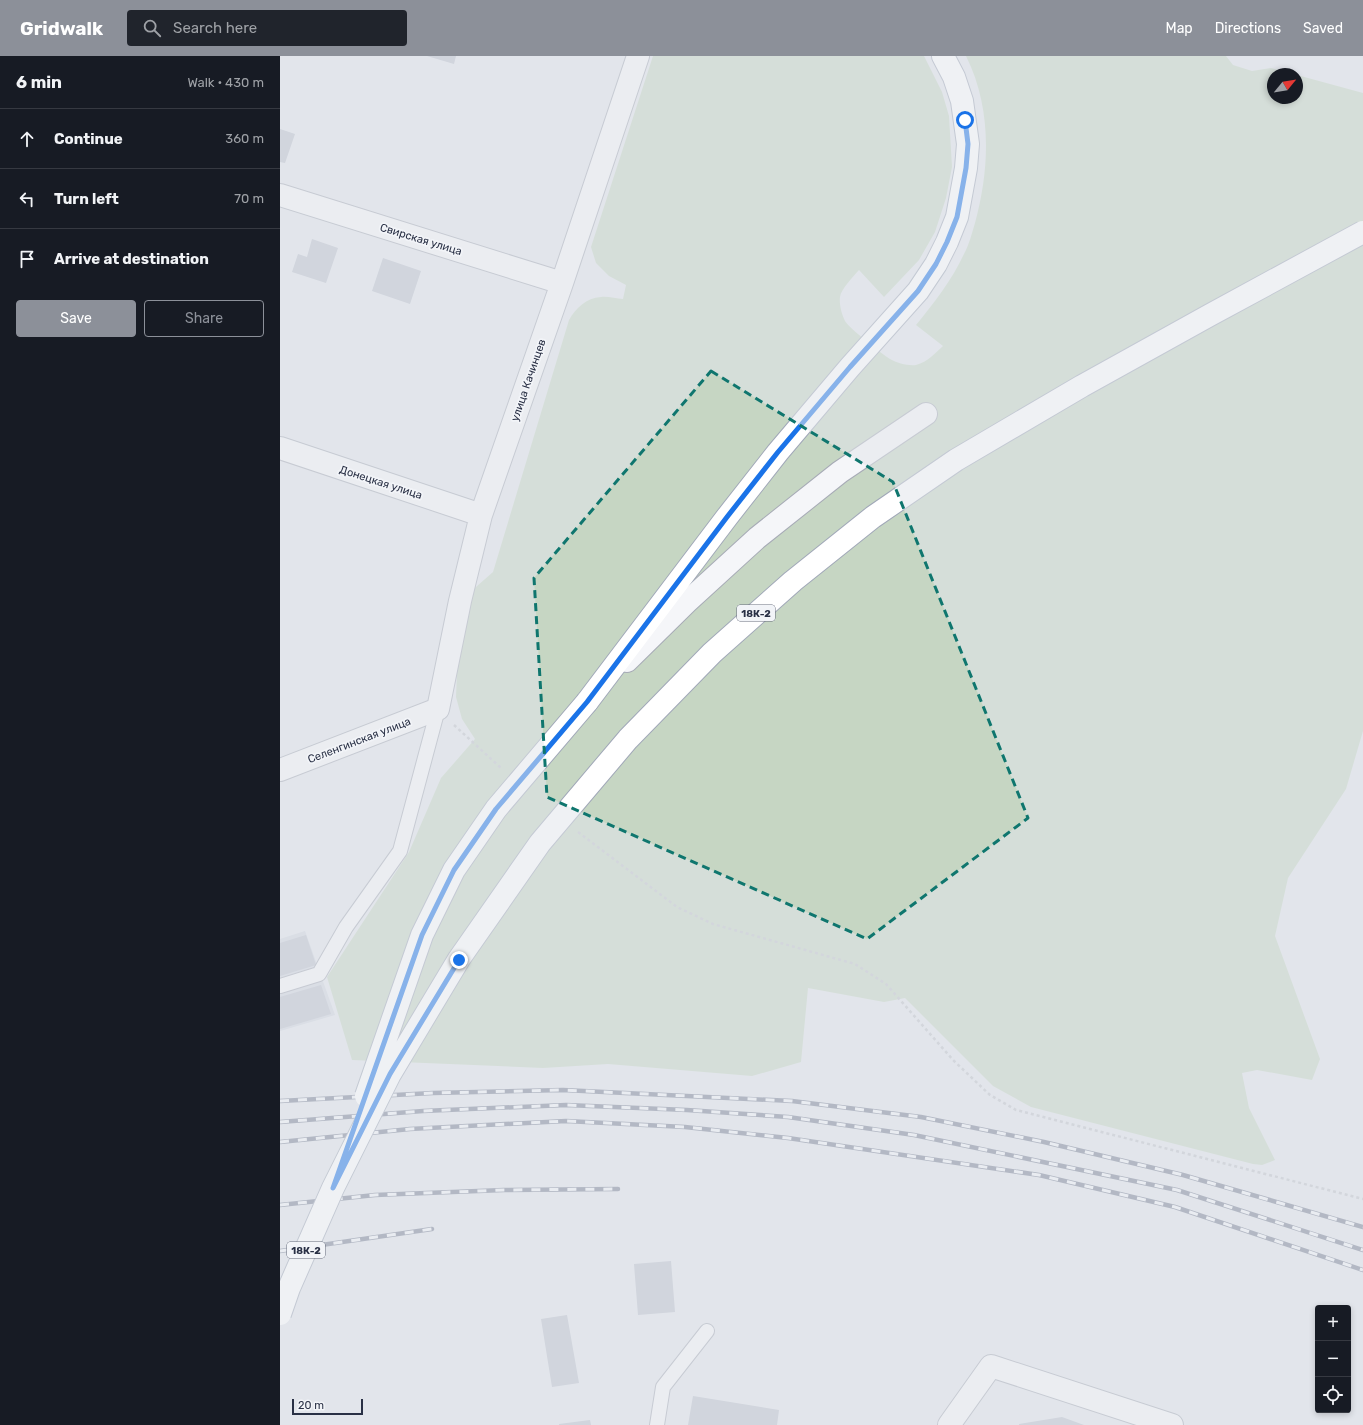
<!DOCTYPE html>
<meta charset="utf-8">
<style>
body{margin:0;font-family:Rubik,sans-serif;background:#20242c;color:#f1f3f6}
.controls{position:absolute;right:12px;bottom:12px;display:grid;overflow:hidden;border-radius:4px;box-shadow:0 2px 6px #0003}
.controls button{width:36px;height:36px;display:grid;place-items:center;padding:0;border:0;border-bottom:1px solid #363941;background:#171b24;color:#f1f3f6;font:20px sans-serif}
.compass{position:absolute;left:987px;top:12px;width:36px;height:36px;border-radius:50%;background:#171b24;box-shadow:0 2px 6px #0003;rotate:60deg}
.scale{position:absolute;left:12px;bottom:10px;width:71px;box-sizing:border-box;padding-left:4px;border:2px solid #293045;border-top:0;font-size:11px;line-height:14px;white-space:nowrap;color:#293045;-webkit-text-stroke:3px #f2f4f8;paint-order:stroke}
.stop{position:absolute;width:12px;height:12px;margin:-9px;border:3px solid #1a73e8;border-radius:50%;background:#fff}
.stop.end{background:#1a73e8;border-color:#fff;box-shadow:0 1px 4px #0008}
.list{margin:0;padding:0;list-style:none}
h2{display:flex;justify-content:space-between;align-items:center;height:52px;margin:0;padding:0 16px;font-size:17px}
h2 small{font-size:13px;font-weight:400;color:#9ea1a6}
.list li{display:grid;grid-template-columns:26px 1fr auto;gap:12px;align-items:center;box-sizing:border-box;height:60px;padding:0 16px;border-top:1px solid #363941}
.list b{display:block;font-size:15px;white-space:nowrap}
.list em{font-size:13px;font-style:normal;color:#9ea1a6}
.actions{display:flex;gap:8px;padding:12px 16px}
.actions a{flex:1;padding:9px 0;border:1px solid #8c9099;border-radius:4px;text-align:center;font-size:14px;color:#8c9099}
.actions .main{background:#8c9099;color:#fff}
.icon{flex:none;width:22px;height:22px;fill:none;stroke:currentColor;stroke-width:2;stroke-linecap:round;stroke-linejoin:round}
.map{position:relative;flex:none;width:1083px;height:1369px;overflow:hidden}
header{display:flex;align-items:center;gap:24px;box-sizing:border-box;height:56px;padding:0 20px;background:#8c9099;color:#fff}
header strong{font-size:19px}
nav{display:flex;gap:22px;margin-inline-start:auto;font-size:14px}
.search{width:280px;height:36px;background:#20242c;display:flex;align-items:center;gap:10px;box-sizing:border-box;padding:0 14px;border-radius:4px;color:#9ea1a6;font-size:15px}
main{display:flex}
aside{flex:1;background:#171b24}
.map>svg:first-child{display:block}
.built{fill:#d0d4de}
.green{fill:#c6d6c3}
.building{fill:#bcc0cc}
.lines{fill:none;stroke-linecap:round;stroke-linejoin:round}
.lane-casing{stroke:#a7abb6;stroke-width:16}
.street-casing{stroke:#a7abb6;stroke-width:24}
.primary-casing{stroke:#a1a8b8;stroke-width:24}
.path{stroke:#c0c3ca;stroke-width:2.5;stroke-dasharray:3 3;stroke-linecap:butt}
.lane{stroke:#f5f6f9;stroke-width:14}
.street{stroke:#f5f6f9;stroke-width:22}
.primary{stroke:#fff;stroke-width:22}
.rail-casing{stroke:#7b8296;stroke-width:4.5}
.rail{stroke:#f2f4f8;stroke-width:3;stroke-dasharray:9;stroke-linecap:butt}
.primary-bridge-casing{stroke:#a1a8b8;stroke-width:24;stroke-linecap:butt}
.primary-bridge{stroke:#fff;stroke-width:22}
.route{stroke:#1a73e8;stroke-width:5}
.marked{fill:none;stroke:#0f766e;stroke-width:3;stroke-dasharray:8 5;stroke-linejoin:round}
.labels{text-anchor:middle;stroke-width:3.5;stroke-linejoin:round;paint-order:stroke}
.shield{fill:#f2f4f8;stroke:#656b7b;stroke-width:1}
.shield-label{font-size:10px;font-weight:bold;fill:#293045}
.street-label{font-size:11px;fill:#293045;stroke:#f2f4f8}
</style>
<header>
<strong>Gridwalk</strong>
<div class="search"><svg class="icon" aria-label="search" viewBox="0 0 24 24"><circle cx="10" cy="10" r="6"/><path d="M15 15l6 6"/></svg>Search here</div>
<nav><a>Map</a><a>Directions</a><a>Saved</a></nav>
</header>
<main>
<aside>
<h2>6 min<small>Walk · 430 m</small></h2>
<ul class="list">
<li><svg class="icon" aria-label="ahead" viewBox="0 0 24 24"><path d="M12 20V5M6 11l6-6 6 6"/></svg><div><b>Continue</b></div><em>360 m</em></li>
<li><svg class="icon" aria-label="left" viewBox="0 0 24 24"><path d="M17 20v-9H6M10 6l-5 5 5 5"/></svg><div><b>Turn left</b></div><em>70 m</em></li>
<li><svg class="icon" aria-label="arrive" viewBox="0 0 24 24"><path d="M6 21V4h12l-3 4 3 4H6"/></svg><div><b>Arrive at destination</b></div></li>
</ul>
<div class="actions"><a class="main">Save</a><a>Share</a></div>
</aside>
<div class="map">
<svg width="1083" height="1369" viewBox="0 0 1083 1369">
<rect width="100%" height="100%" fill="#e2e5eb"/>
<path class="built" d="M 25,875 L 55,959 L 0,975 L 0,883 Z"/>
<path class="green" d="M 373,0 L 644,0 L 662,36 L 669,60 L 672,111 L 666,142 L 655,176 L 639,204 L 604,241 L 579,214 C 573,221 561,233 560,241 C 559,249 562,259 565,265 C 569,272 602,298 610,303 C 617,307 628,310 636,309 C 648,306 655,297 663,290 L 636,269 C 654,247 672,224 684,198 C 689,189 692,177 695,167 C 710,112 712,52 686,0 L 946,0 L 953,9 L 972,15 L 991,12 L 1013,18 L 993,18 L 993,42 L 1017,42 L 1017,19 L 1083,37 L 1083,675 L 1066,733 L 1008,822 L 995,880 L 1040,1003 L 1032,1024 L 977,1014 L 962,1017 L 969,1052 L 995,1104 L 982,1109 L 973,1108 L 751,1051 L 713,1030 L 625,942 L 604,946 L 528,932 L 521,1006 L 472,1020 L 328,1008 L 263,1012 L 72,1004 L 47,921 L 129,796 L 161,722 L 195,683 L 182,663 L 176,641 L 180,545 L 213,516 L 289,264 C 296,252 306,242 321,241 C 328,240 336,243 343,243 L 346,229 L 329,220 L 316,207 L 311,191 Z"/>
<path class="building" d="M 147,0 L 176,0 L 174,8 Z
M 0,73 L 15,78 L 5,107 L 0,106 Z
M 32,183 L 58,192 L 46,227 L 12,216 L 18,198 L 27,201 Z
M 103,202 L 141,215 L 130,248 L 92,235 Z
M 26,879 L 36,909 L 0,920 L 0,887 Z
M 41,929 L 51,958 L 0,973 L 0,941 Z
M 391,1205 L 395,1256 L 358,1259 L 354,1208 Z
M 287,1259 L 299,1327 L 272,1331 L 261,1263 Z
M 413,1340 L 499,1354 L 497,1369 L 408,1369 Z
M 782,1361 L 804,1369 L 739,1369 L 739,1368 Z
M 310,1364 L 311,1369 L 279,1369 L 279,1368 Z"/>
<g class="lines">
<defs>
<path id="lane" d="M 0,930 L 39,918 L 66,871 L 120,795 L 158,653
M 377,1369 L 383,1331 L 427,1275"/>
<path id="street" d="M 0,139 L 282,227
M 0,392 L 201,459
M 347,605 L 407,546 L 477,482 L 560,416 L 646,358
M 0,714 L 158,653 L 180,545 L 201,459 L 282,227 L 358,0
M 669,1369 L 711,1310 L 892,1369"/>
<path id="primary" d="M 307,646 L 447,461 L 498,396 L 570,311 L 638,235 L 656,208 L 667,186 L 677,161 L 686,112 L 688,88 L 682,45 L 674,21 L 663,0"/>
</defs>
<use href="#lane" class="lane-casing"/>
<use href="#street" class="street-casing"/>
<use href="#primary" class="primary-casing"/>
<path class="path" d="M 174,669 L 221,712
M 298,776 L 397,851 L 433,868 L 575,908 L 606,928 L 673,1004 L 710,1039 L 736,1054 L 1083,1143"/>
<use href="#lane" class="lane"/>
<use href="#street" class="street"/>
<use href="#primary" class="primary"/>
<defs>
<path id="rail" d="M 0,1045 L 153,1037 L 283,1034 L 512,1045 L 641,1061 L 764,1086 L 903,1119 L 1083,1171
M 0,1066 L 143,1055 L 286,1049 L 407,1054 L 508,1061 L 634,1079 L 897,1134 L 1083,1194
M 0,1086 L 130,1073 L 286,1065 L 405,1071 L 508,1082 L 759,1119 L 895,1151 L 1083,1214
M 0,1149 L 95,1139 L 224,1134 L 338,1133
M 0,1195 L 152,1173"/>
</defs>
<use href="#rail" class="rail-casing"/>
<use href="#rail" class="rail"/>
<defs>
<path id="primary-bridge" d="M 86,1040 L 142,879 L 174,814 L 216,753 L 307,646
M 0,1258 L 9,1232 L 53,1132 L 110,1018 L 179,903 L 260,787 L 348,683 L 432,597 L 513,525 L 593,461 L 676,404 L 802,330 L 930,259 L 1083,176"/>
</defs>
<use href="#primary-bridge" class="primary-bridge-casing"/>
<use href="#primary-bridge" class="primary-bridge"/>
</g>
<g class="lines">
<path class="route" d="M 179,904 L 110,1018 L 53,1132 L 142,879 L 174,814 L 216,753 L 307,646 L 447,461 L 498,396 L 570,311 L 638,235 L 656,208 L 667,186 L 677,161 L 686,112 L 688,88 L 685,64"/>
</g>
<path d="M0 0H1083V1369H0ZM 431,315 L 613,426 L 748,762 L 587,883 L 267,741 L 254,522 Z" fill="#e2e5eb" fill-opacity=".55" fill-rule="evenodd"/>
<path class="marked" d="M 431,315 L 613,426 L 748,762 L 587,883 L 267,741 L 254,522 Z"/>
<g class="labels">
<g class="shield">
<rect x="457" y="549" width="38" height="16" rx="3"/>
<rect x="7" y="1186" width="38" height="16" rx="3"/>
</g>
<g class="shield-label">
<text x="476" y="561">18К-2</text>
<text x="26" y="1198">18К-2</text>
</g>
<g class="street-label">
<text transform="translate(141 183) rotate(17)" y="4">Свирская улица</text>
<text transform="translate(248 324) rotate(-71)" y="4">улица Качинцев</text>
<text transform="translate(101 426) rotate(18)" y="4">Донецкая улица</text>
<text transform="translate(79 684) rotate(-21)" y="4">Селенгинская улица</text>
</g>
</g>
</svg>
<div class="controls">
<button>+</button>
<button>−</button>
<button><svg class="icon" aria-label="locate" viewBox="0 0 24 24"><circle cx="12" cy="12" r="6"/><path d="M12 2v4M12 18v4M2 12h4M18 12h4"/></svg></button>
</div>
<svg class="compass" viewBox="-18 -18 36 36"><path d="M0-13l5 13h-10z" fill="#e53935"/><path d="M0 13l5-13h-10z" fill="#9ea1a6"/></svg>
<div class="scale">20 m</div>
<div class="stop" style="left:685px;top:64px"></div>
<div class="stop end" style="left:179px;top:904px"></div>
</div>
</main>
